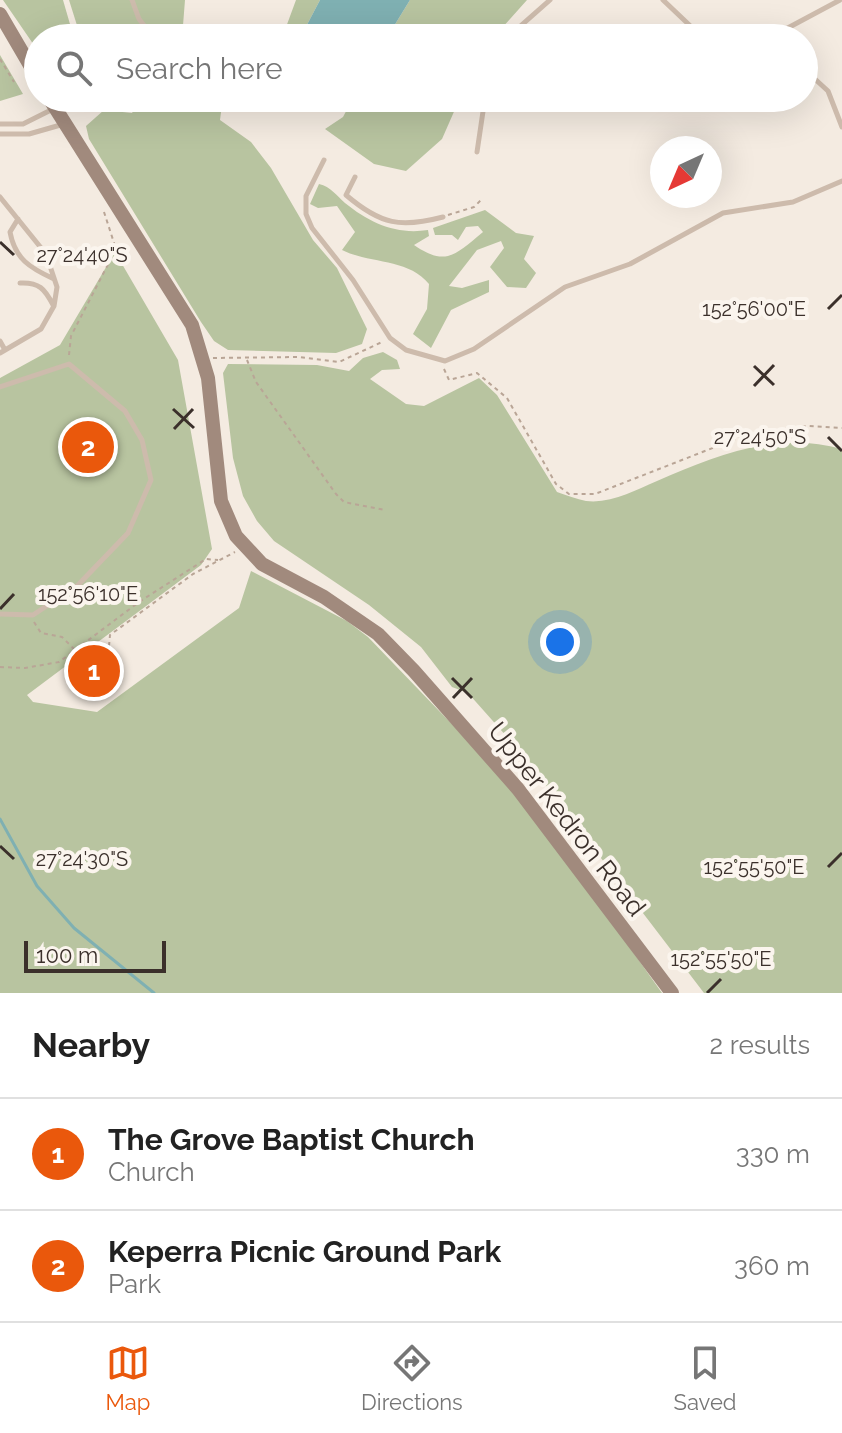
<!DOCTYPE html>
<meta charset="utf-8">
<style>
body{margin:0;font-family:Raleway,sans-serif;background:#f6f6f6;color:#222}
.compass{position:absolute;left:650px;top:136px;width:72px;height:72px;border-radius:50%;background:#fff;box-shadow:0 8px 32px #0002;rotate:224deg}
.scale{position:absolute;left:24px;bottom:20px;width:142px;box-sizing:border-box;padding-left:8px;border:4px solid #3b302b;border-top:0;font-size:22px;line-height:28px;white-space:nowrap;color:#3b302b;-webkit-text-stroke:6px #fbf5ee;paint-order:stroke}
.you{position:absolute;left:560px;top:642px;width:28px;height:28px;margin:-20px;border:6px solid #fff;border-radius:50%;background:#1a73e8;box-shadow:0 0 0 12px #1a73e833}
.badge{display:grid;place-items:center;width:52px;height:52px;border-radius:50%;background:#ea580c;color:#fff;font-size:26px;font-weight:700}
.pin{position:absolute;translate:-50% -50%;border:4px solid #fff;box-shadow:0 2px 8px #0006}
.list{margin:0;padding:0;list-style:none}
h2{display:flex;justify-content:space-between;align-items:center;height:104px;margin:0;padding:0 32px;font-size:34px}
h2 small{font-size:26px;font-weight:400;color:#767676}
.list li{display:grid;grid-template-columns:52px 1fr auto;gap:24px;align-items:center;box-sizing:border-box;height:112px;padding:0 32px;border-top:2px solid #e0e0e0}
.list b{display:block;font-size:30px;white-space:nowrap}
.list p{margin:0;font-size:26px;white-space:nowrap;color:#767676}
.list em{font-size:26px;font-style:normal;color:#767676}
.icon{flex:none;width:44px;height:44px;fill:none;stroke:currentColor;stroke-width:2;stroke-linecap:round;stroke-linejoin:round}
.map{position:relative;flex:none;width:842px;height:993px;overflow:hidden}
.search{position:absolute;background:#fff;box-shadow:0 8px 32px #0002;left:24px;right:24px;top:24px;height:88px;display:flex;align-items:center;gap:20px;box-sizing:border-box;padding:0 28px;border-radius:44px;color:#767676;font-size:30px}
.sheet{height:328px;background:#fff}
nav{display:flex;justify-content:space-around;align-items:center;box-sizing:border-box;height:112px;border-top:2px solid #e0e0e0;background:#fff;font-size:22px;color:#767676}
nav a{display:grid;justify-items:center;gap:4px}
nav .on{color:#ea580c}
.map>svg:first-child{display:block}
.green{fill:#b8c4a0}
.water{fill:#7fb0b2}
.lines{fill:none;stroke-linecap:round;stroke-linejoin:round}
.stream{stroke:#7fb0b2;stroke-width:3}
.path{stroke:#b9a596;stroke-width:2;stroke-dasharray:4 4;stroke-linecap:butt}
.service{stroke:#cdbbac;stroke-width:5}
.secondary{stroke:#a18a7d;stroke-width:14}
.ticks{fill:none;stroke:#3b302b;stroke-width:3}
.labels{text-anchor:middle;stroke-width:8;stroke-linejoin:round;paint-order:stroke}
.street-label{font-size:26px;fill:#3b302b;stroke:#fbf5ee}
.ticks-label{font-size:20px;text-anchor:middle;fill:#3b302b;stroke:#fbf5ee;stroke-width:8;stroke-linejoin:round;paint-order:stroke}
</style>
<div class="map">
<svg width="842" height="993" viewBox="0 0 842 993">
<rect width="100%" height="100%" fill="#f4ebe1"/>
<path class="green" d="M 3,0 L 63,0 L 74,38 L 38,38 L 38,51 Z
M 69,0 L 185,0 L 182,38 L 81,38 Z
M 296,0 L 320,0 L 300,38 L 282,38 Z
M 410,0 L 527,0 L 493,38 L 373,38 L 391,31 Z
M 0,55 L 23,94 L 0,101 Z
M 353,98 L 460,98 L 442,139 L 406,171 L 374,164 L 325,129 L 343,117 Z
M 197,101 L 222,105 L 220,120 L 251,142 L 271,168 L 313,240 L 337,268 L 367,329 L 362,344 L 336,353 L 228,350 L 214,341 L 201,322 L 89,139 L 86,126 L 104,110 L 132,113 L 137,105 Z
M 319,184 C 331,187 336,195 345,203 C 370,223 396,235 428,230 L 429,236 L 414,245 C 446,267 455,255 483,232 L 478,226 L 466,227 L 458,240 L 452,235 L 435,235 L 433,228 L 485,210 L 516,233 L 534,236 L 524,259 L 536,273 L 526,288 L 507,287 L 490,267 L 504,248 L 501,241 L 477,250 L 449,286 L 462,288 L 489,280 L 489,292 L 451,310 L 431,348 L 413,334 L 427,309 L 429,284 C 408,258 370,264 342,250 L 355,232 L 337,206 L 318,208 L 310,204 Z
M 115,252 L 178,360 L 212,549 L 201,565 L 27,695 L 33,702 L 97,712 L 239,608 L 251,571 L 347,621 L 368,637 L 495,769 L 567,859 L 662,993 L 0,993 L 0,378 L 60,345 Z
M 383,352 L 397,360 L 400,369 L 382,370 L 370,379 L 406,404 L 424,406 L 479,378 L 497,395 L 557,492 C 566,495 577,499 586,501 C 612,504 635,490 657,481 C 717,455 777,431 842,449 L 842,993 L 704,993 L 517,748 L 468,693 L 452,687 L 421,647 L 369,605 L 274,541 L 257,521 L 243,496 L 233,458 L 223,373 L 228,364 L 317,365 L 349,371 L 363,358 Z"/>
<path class="water" d="M 320,0 L 410,0 L 391,31 L 373,38 L 300,38 Z"/>
<g class="lines">
<path class="stream" d="M 0,819 L 37,886 L 74,928 L 154,993"/>
<path class="path" d="M 0,59 L 14,82
M 448,215 L 474,207 L 481,200
M 69,355 L 71,336 L 116,249 L 104,212
M 213,358 L 298,357 L 339,362 L 382,342
M 247,360 L 256,382 L 336,494 L 344,502 L 385,510
M 444,369 L 449,380 L 477,373 L 507,398 L 556,484 L 569,494 L 595,494 L 751,433 L 808,426 L 842,428
M 34,622 L 41,633 L 62,637 L 75,650
M 109,646 L 110,635 L 193,574 L 235,552
M 0,667 L 25,668 L 59,662 L 139,602 L 206,559 L 218,560"/>
<path class="service" d="M 132,0 L 139,19 L 154,38
M 663,0 L 703,38
M 507,38 L 550,0
M 769,38 L 840,0
M 804,69 L 828,91 L 842,127
M 0,124 L 23,124 L 55,108
M 0,134 L 29,134 L 64,124
M 477,152 L 485,98
M 324,160 L 306,196 L 306,214 L 312,228 L 353,280 L 390,338 L 406,350 L 445,361 L 474,349 L 565,287 L 630,264 L 723,213 L 793,202 L 842,181
M 355,177 L 346,195 C 381,225 401,228 443,217
M 0,197 L 46,254 L 57,287 L 54,306 L 41,329 L 0,353
M 18,219 L 10,232 C 15,259 30,268 54,279
M 20,283 C 39,282 45,289 53,305
M 0,341 L 5,350
M 0,387 L 69,364 L 125,411 L 142,440 L 151,480 L 128,533 L 78,585 L 33,615 L 0,614"/>
<path class="secondary" d="M 0,14 L 38,79
M 49,98 L 192,325 L 208,378 L 221,501 L 236,536 L 262,564 L 324,597 L 378,634 L 414,671 L 518,789 L 672,993"/>
</g>
<path class="ticks" d="M 0,242 L 14,255M 828,309 L 842,295M 754,366 L 774,385M 754,386 L 774,365M 173,409 L 194,428M 174,429 L 193,409M 828,437 L 842,451M 0,609 L 14,594M 452,678 L 472,698M 453,698 L 472,678M 0,846 L 14,859M 828,867 L 842,853M 707,993 L 721,979"/>
<g class="labels">
<g class="street-label">
<text transform="translate(567 819) rotate(52)" y="9">Upper Kedron Road</text>
</g>
</g>
<g class="ticks-label">
<text x="82" y="262">27°24'40"S</text>
<text x="754" y="316">152°56'00"E</text>
<text x="760" y="444">27°24'50"S</text>
<text x="88" y="601">152°56'10"E</text>
<text x="82" y="866">27°24'30"S</text>
<text x="754" y="874">152°55'50"E</text>
<text x="721" y="966">152°55'50"E</text>
</g>
</svg>
<svg class="compass" viewBox="-18 -18 36 36"><path d="M0-13l5 13h-10z" fill="#e53935"/><path d="M0 13l5-13h-10z" fill="#767676"/></svg>
<div class="scale">100 m</div>
<div class="you"></div>
<div class="pin badge" style="left:94px;top:671px">1</div>
<div class="pin badge" style="left:88px;top:447px">2</div>
<div class="search"><svg class="icon" aria-label="search" viewBox="0 0 24 24"><circle cx="10" cy="10" r="6"/><path d="M15 15l6 6"/></svg>Search here</div>
</div>
<section class="sheet">
<h2>Nearby<small>2 results</small></h2>
<ul class="list">
<li><span class="badge">1</span><div><b>The Grove Baptist Church</b><p>Church</p></div><em>330 m</em></li>
<li><span class="badge">2</span><div><b>Keperra Picnic Ground Park</b><p>Park</p></div><em>360 m</em></li>
</ul>
</section>
<nav>
<a class="on"><svg class="icon" aria-label="map" viewBox="0 0 24 24"><path d="M3 6l6-2 6 2 6-2v14l-6 2-6-2-6 2zM9 4v14M15 6v14"/></svg>Map</a>
<a><svg class="icon" aria-label="directions" viewBox="0 0 24 24"><path d="M12 3l9 9-9 9-9-9zM9 14v-3h6M13 9l2 2-2 2"/></svg>Directions</a>
<a><svg class="icon" aria-label="saved" viewBox="0 0 24 24"><path d="M7 4h10v16l-5-4-5 4z"/></svg>Saved</a>
</nav>
